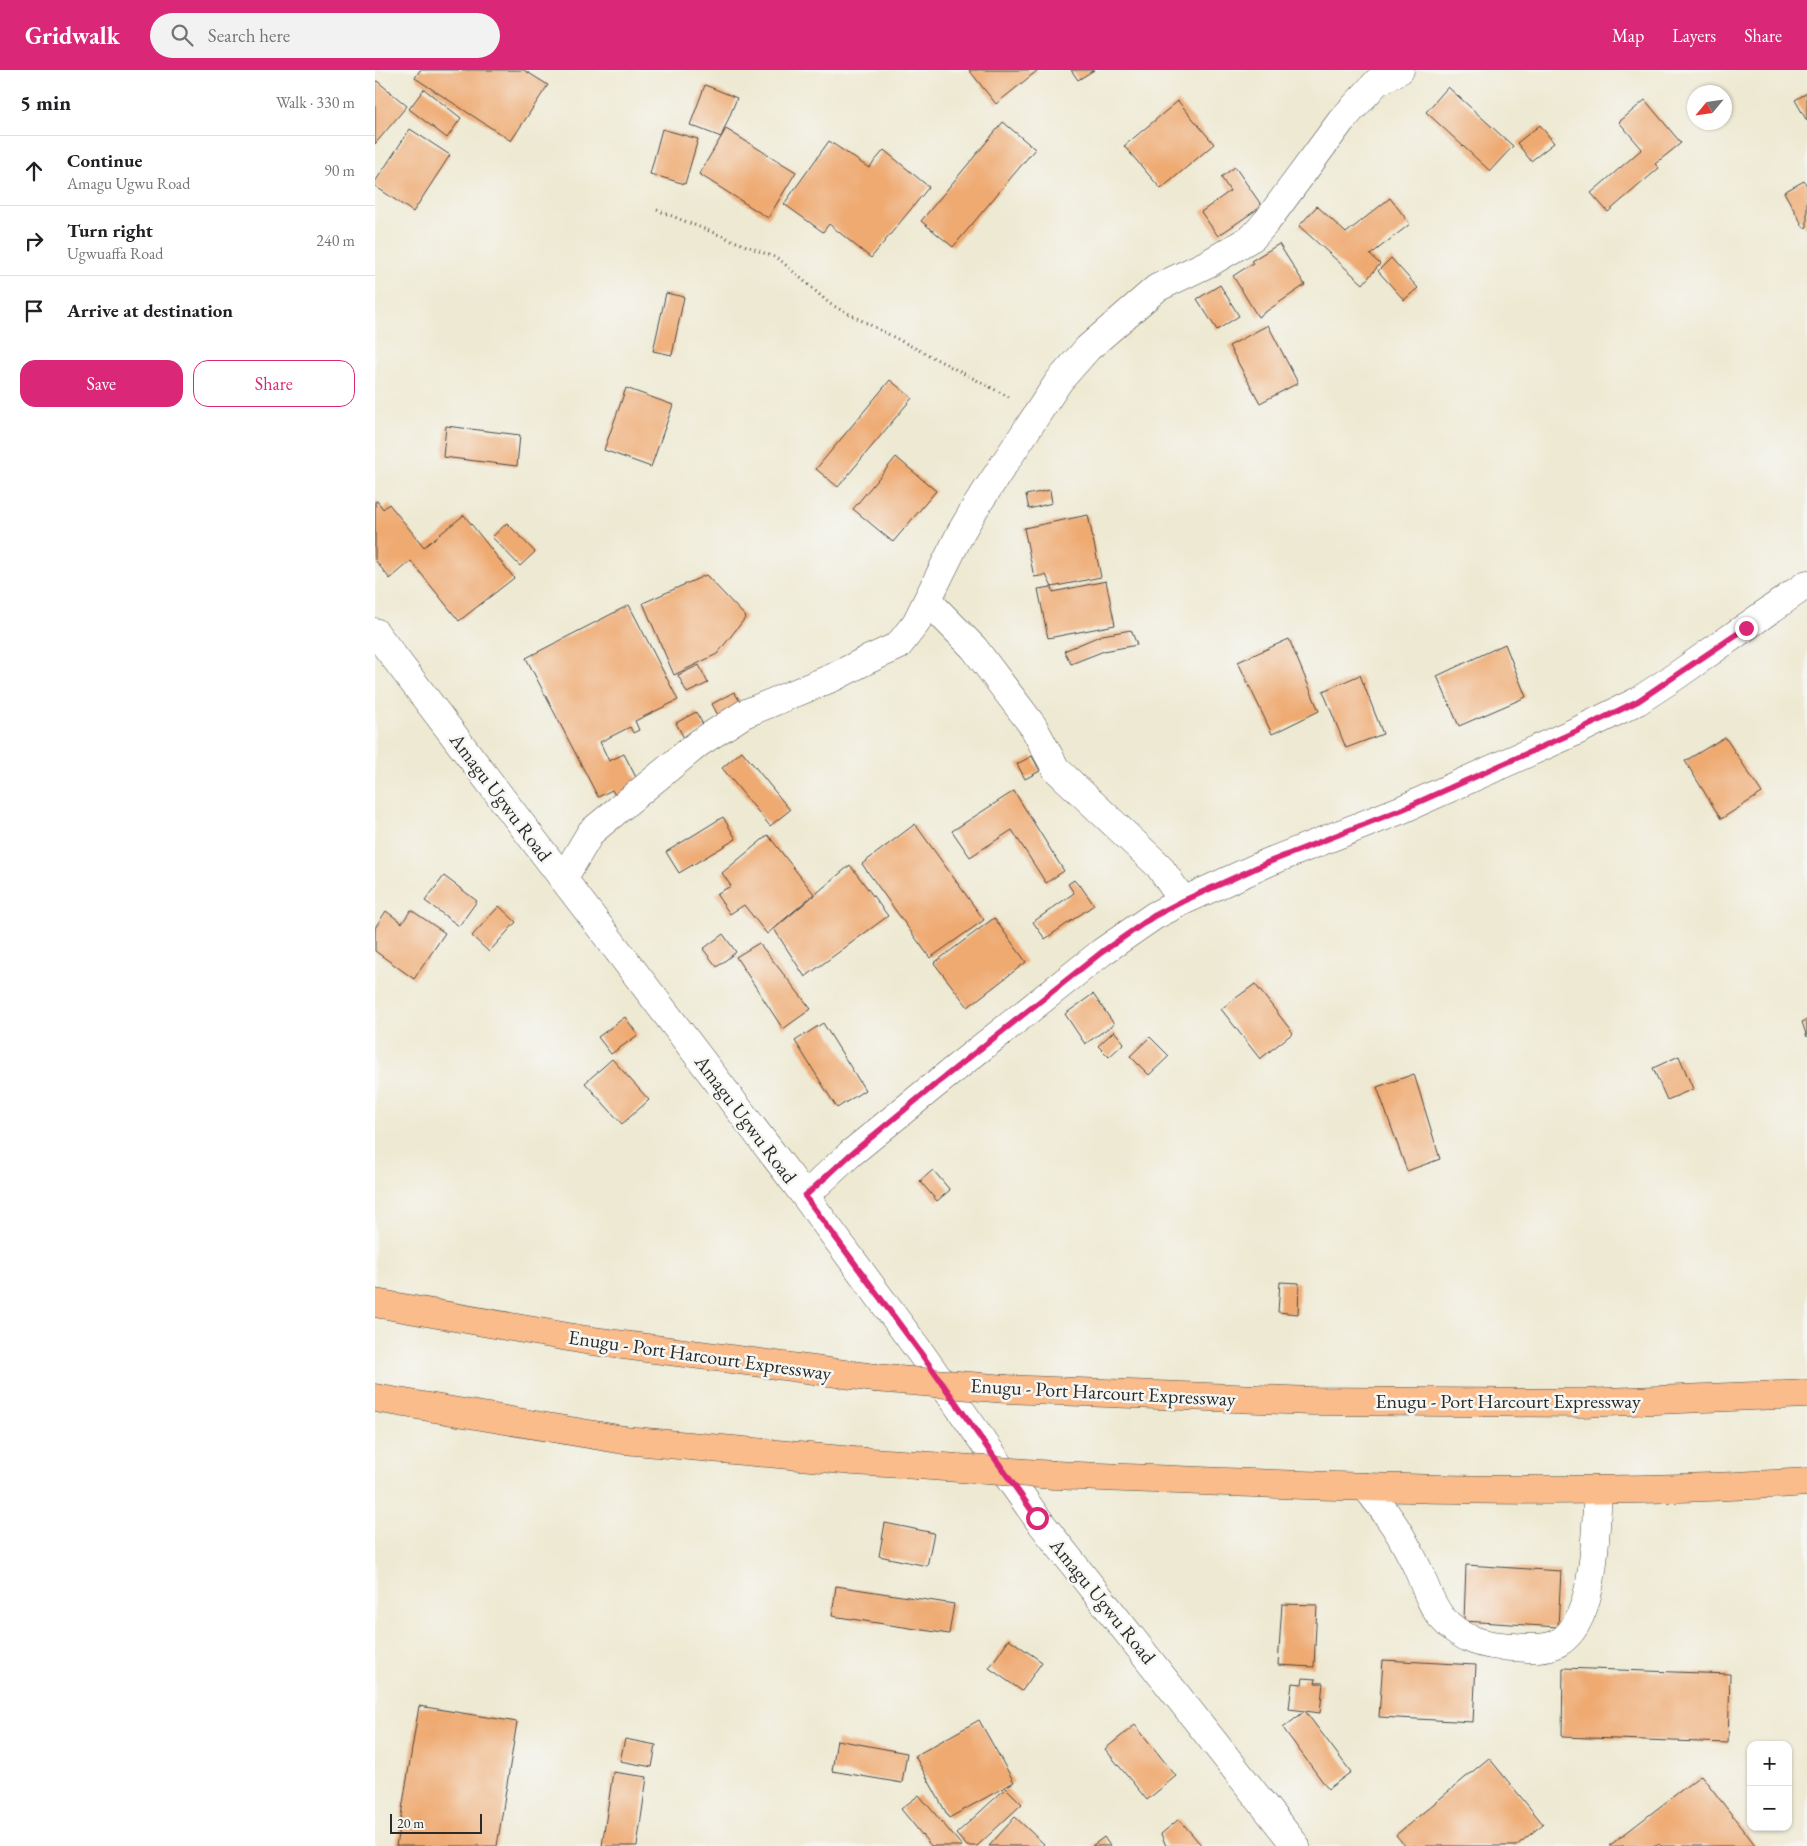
<!DOCTYPE html>
<meta charset="utf-8">
<style>
body{margin:0;font-family:"EB Garamond",serif;background:#f2f2f2;color:#202124}
.controls{position:absolute;right:15px;bottom:15px;display:grid;overflow:hidden;border-radius:10px;box-shadow:0 1px 4px #0004}
.controls button{width:45px;height:45px;display:grid;place-items:center;padding:0;border:0;border-bottom:1px solid #e0e0e0;background:#fff;color:#202124;font:25px sans-serif}
.compass{position:absolute;left:1312px;top:15px;width:45px;height:45px;border-radius:50%;background:#fff;box-shadow:0 1px 4px #0004;rotate:241deg}
.scale{position:absolute;left:15px;bottom:12px;width:92px;box-sizing:border-box;padding-left:5px;border:2px solid #2b2b2b;border-top:0;font-size:14px;line-height:18px;white-space:nowrap;color:#2b2b2b;-webkit-text-stroke:4px #f6f6f2;paint-order:stroke}
.stop{position:absolute;width:15px;height:15px;margin:-11px;border:4px solid #db2777;border-radius:50%;background:#fff}
.stop.end{background:#db2777;border-color:#fff;box-shadow:0 1px 5px #0008}
.list{margin:0;padding:0;list-style:none}
h2{display:flex;justify-content:space-between;align-items:center;height:65px;margin:0;padding:0 20px;font-size:21px}
h2 small{font-size:16px;font-weight:400;color:#757577}
.list li{display:grid;grid-template-columns:32px 1fr auto;gap:15px;align-items:center;box-sizing:border-box;height:70px;padding:0 20px;border-top:1px solid #e0e0e0}
.list b{display:block;font-size:19px;white-space:nowrap}
.list p{margin:0;font-size:16px;white-space:nowrap;color:#757577}
.list em{font-size:16px;font-style:normal;color:#757577}
.actions{display:flex;gap:10px;padding:15px 20px}
.actions a{flex:1;padding:11px 0;border:1px solid #db2777;border-radius:15px;text-align:center;font-size:18px;color:#db2777}
.actions .main{background:#db2777;color:#fff}
.icon{flex:none;width:28px;height:28px;fill:none;stroke:currentColor;stroke-width:2;stroke-linecap:round;stroke-linejoin:round}
.map{position:relative;flex:none;width:1432px;height:1776px;overflow:hidden}
header{display:flex;align-items:center;gap:30px;box-sizing:border-box;height:70px;padding:0 25px;background:#db2777;color:#fff}
header strong{font-size:24px}
nav{display:flex;gap:28px;margin-inline-start:auto;font-size:18px}
.search{width:350px;height:45px;background:#f2f2f2;display:flex;align-items:center;gap:12px;box-sizing:border-box;padding:0 18px;border-radius:28px;color:#757577;font-size:19px}
main{display:flex}
aside{flex:1;background:#fff}
.map>svg:first-child{display:block}
.building{fill:#efaa72}
.lines{fill:none;stroke-linecap:round;stroke-linejoin:round}
.minor-casing{stroke:#484844;stroke-width:29}
.highway-casing{stroke:#484844;stroke-width:29}
.path{stroke:#484844;stroke-width:3;stroke-dasharray:1 4;stroke-linecap:butt}
.minor{stroke:#fff;stroke-width:28}
.highway{stroke:#fabc8b;stroke-width:28}
.highway-bridge-casing{stroke:#484844;stroke-width:29;stroke-linecap:butt}
.highway-bridge{stroke:#fabc8b;stroke-width:28}
.route{stroke:#db2777;stroke-width:6}
.labels{text-anchor:middle;stroke-width:5;stroke-linejoin:round;paint-order:stroke}
.street-label{font-size:20px;fill:#2b2b2b;stroke:#f6f6f2}
</style>
<header>
<strong>Gridwalk</strong>
<div class="search"><svg class="icon" aria-label="search" viewBox="0 0 24 24"><circle cx="10" cy="10" r="6"/><path d="M15 15l6 6"/></svg>Search here</div>
<nav><a>Map</a><a>Layers</a><a>Share</a></nav>
</header>
<main>
<aside>
<h2>5 min<small>Walk · 330 m</small></h2>
<ul class="list">
<li><svg class="icon" aria-label="ahead" viewBox="0 0 24 24"><path d="M12 20V5M6 11l6-6 6 6"/></svg><div><b>Continue</b><p>Amagu Ugwu Road</p></div><em>90 m</em></li>
<li><svg class="icon" aria-label="right" viewBox="0 0 24 24"><path d="M7 20v-9h11M14 6l5 5-5 5"/></svg><div><b>Turn right</b><p>Ugwuaffa Road</p></div><em>240 m</em></li>
<li><svg class="icon" aria-label="arrive" viewBox="0 0 24 24"><path d="M6 21V4h12l-3 4 3 4H6"/></svg><div><b>Arrive at destination</b></div></li>
</ul>
<div class="actions"><a class="main">Save</a><a>Share</a></div>
</aside>
<div class="map">
<svg width="1432" height="1776" viewBox="0 0 1432 1776">
<rect width="100%" height="100%" fill="#f6f6f2"/>
<filter id="ink" filterUnits="userSpaceOnUse"><feTurbulence type="fractalNoise" baseFrequency=".02" numOctaves="2"/><feDisplacementMap in="SourceGraphic" scale="10" xChannelSelector="R" yChannelSelector="G"/><feConvolveMatrix kernelMatrix="1 2 1 2 8 2 1 2 1" color-interpolation-filters="sRGB"/></filter>
<filter id="wash" filterUnits="userSpaceOnUse"><feTurbulence type="fractalNoise" baseFrequency=".0096" numOctaves="4" result="noise"/><feDisplacementMap in="SourceGraphic" scale="20" xChannelSelector="R" yChannelSelector="G"/><feGaussianBlur stdDeviation="1.12" result="paint"/><feColorMatrix in="noise" values="0 0 0 0 0 0 0 0 0 0 0 0 0 0 0 0 0 1.4 0 .05"/><feComposite in="paint" operator="in"/></filter>
<g filter="url(#wash)">
<rect width="100%" height="100%" fill="#eee9d2"/>
<g id="blocks">
<path class="building" d="M 45,0 L 149,0 L 173,15 L 136,71 L 40,8 Z
M 594,0 L 663,0 L 621,34 Z
M 696,0 L 719,0 L 703,10 Z
M 2,11 L 32,36 L 0,74 L 0,12 Z
M 330,15 L 362,28 L 346,67 L 315,55 Z
M 1073,17 L 1138,76 L 1115,101 L 1051,42 Z
M 49,19 L 86,48 L 72,68 L 34,39 Z
M 1432,23 L 1432,51 L 1420,30 Z
M 1270,30 L 1306,73 L 1280,94 L 1284,98 L 1233,142 L 1216,123 L 1267,79 L 1244,52 Z
M 803,31 L 839,74 L 786,119 L 749,76 Z
M 628,52 L 660,79 L 578,177 L 546,151 Z
M 1165,55 L 1179,73 L 1156,91 L 1142,73 Z
M 35,59 L 75,85 L 38,142 L 0,116 L 0,112 Z
M 287,59 L 323,69 L 310,114 L 275,104 Z
M 351,59 L 421,102 L 393,148 L 324,104 Z
M 454,71 L 494,98 L 509,80 L 554,117 L 496,188 L 454,154 L 448,162 L 409,134 Z
M 860,97 L 887,136 L 843,166 L 826,142 L 855,121 L 846,107 Z
M 1429,111 L 1432,116 L 1432,157 L 1429,158 L 1409,122 Z
M 1015,128 L 1035,154 L 995,185 L 1005,194 L 988,214 L 924,156 L 942,136 L 971,163 Z
M 904,174 L 930,215 L 883,247 L 858,206 L 878,193 L 876,191 Z
M 1016,188 L 1043,218 L 1029,230 L 1003,201 Z
M 845,215 L 864,246 L 842,260 L 822,229 Z
M 291,223 L 309,227 L 297,285 L 278,281 Z
M 893,255 L 923,313 L 885,333 L 854,276 Z
M 515,310 L 537,328 L 463,417 L 441,399 Z
M 251,318 L 298,335 L 276,397 L 229,380 Z
M 71,356 L 145,365 L 142,396 L 68,387 Z
M 521,387 L 561,421 L 518,472 L 478,439 Z
M 675,420 L 677,433 L 654,439 L 651,425 Z
M 2,431 L 8,439 L 14,434 L 49,477 L 89,445 L 139,508 L 84,551 L 36,491 L 15,509 L 0,490 L 0,432 Z
M 713,445 L 726,507 L 677,517 L 671,505 L 659,507 L 649,458 Z
M 132,453 L 160,482 L 145,496 L 117,467 Z
M 331,505 L 371,547 L 342,584 L 299,605 L 268,533 Z
M 731,511 L 740,555 L 673,568 L 663,519 L 677,517 L 678,522 Z
M 254,535 L 303,630 L 260,651 L 264,660 L 258,663 L 255,657 L 225,672 L 234,691 L 249,684 L 265,715 L 241,727 L 237,720 L 223,727 L 151,588 Z
M 756,560 L 762,575 L 729,581 L 696,594 L 689,581 L 727,565 Z
M 914,569 L 944,641 L 897,664 L 863,592 Z
M 1130,574 L 1151,627 L 1084,656 L 1062,606 Z
M 324,595 L 333,613 L 312,623 L 303,605 Z
M 985,605 L 1008,664 L 971,678 L 948,621 Z
M 359,622 L 368,636 L 345,649 L 337,634 Z
M 321,642 L 330,658 L 310,670 L 301,653 Z
M 1350,667 L 1387,723 L 1346,749 L 1310,691 Z
M 367,681 L 415,740 L 395,756 L 347,698 Z
M 657,686 L 665,701 L 650,709 L 642,694 Z
M 639,721 L 689,801 L 671,813 L 637,760 L 595,787 L 577,761 Z
M 348,747 L 361,769 L 304,803 L 291,782 Z
M 540,754 L 609,850 L 555,888 L 487,794 Z
M 393,765 L 439,824 L 392,864 L 369,835 L 355,844 L 341,824 L 356,816 L 347,803 Z
M 475,795 L 513,846 L 430,907 L 399,859 Z
M 69,806 L 102,831 L 84,856 L 50,831 Z
M 699,810 L 704,816 L 705,815 L 719,835 L 670,869 L 658,852 L 699,823 L 693,814 Z
M 124,836 L 141,852 L 114,882 L 97,866 Z
M 36,840 L 70,863 L 39,909 L 0,881 L 0,858 L 11,841 L 27,853 Z
M 619,848 L 651,892 L 593,937 L 559,893 Z
M 348,864 L 361,882 L 342,897 L 328,879 Z
M 384,873 L 436,939 L 408,959 L 361,887 Z
M 880,914 L 918,963 L 885,989 L 846,939 Z
M 718,924 L 739,954 L 710,974 L 690,944 Z
M 250,947 L 263,965 L 236,984 L 223,967 Z
M 1432,950 L 1432,967 L 1427,952 Z
M 448,953 L 490,1020 L 462,1038 L 420,971 Z
M 739,961 L 749,973 L 734,987 L 723,976 Z
M 775,967 L 794,986 L 774,1005 L 755,986 Z
M 1304,986 L 1318,1019 L 1292,1030 L 1278,998 Z
M 237,989 L 274,1030 L 247,1054 L 210,1013 Z
M 1039,1004 L 1065,1089 L 1032,1101 L 1002,1017 Z
M 558,1100 L 575,1120 L 562,1131 L 545,1111 Z
M 905,1212 L 924,1213 L 923,1244 L 903,1242 Z
M 510,1453 L 559,1463 L 552,1496 L 504,1486 Z
M 1091,1495 L 1186,1501 L 1183,1557 L 1089,1551 Z
M 461,1516 L 579,1534 L 574,1564 L 457,1546 Z
M 907,1534 L 942,1535 L 939,1597 L 903,1595 Z
M 634,1569 L 667,1592 L 647,1621 L 614,1598 Z
M 1008,1590 L 1101,1595 L 1098,1652 L 1004,1647 Z
M 1188,1598 L 1355,1604 L 1353,1673 L 1187,1667 Z
M 928,1608 L 941,1609 L 940,1613 L 948,1613 L 945,1643 L 930,1641 L 976,1702 L 953,1719 L 908,1658 L 930,1641 L 914,1639 L 917,1613 L 927,1614 Z
M 44,1636 L 142,1652 L 122,1776 L 21,1776 Z
M 604,1650 L 639,1712 L 574,1748 L 540,1686 Z
M 760,1655 L 801,1706 L 772,1730 L 730,1679 Z
M 250,1669 L 281,1675 L 277,1697 L 245,1691 Z
M 462,1670 L 532,1683 L 527,1713 L 457,1701 Z
M 1114,1688 L 1168,1754 L 1141,1776 L 1030,1776 L 1021,1765 Z
M 238,1702 L 272,1707 L 262,1776 L 227,1776 Z
M 1326,1705 L 1381,1776 L 1286,1776 L 1284,1774 L 1281,1776 L 1234,1776 Z
M 631,1718 L 647,1734 L 602,1776 L 592,1776 L 581,1764 Z
M 544,1725 L 587,1776 L 556,1776 L 526,1739 Z
M 640,1747 L 669,1774 L 667,1776 L 614,1776 Z
M 804,1749 L 827,1776 L 791,1776 L 786,1764 Z
M 729,1767 L 735,1776 L 717,1776 Z"/>
</g>
</g>
<g filter="url(#ink)">
<use href="#blocks" fill-opacity="0" stroke="#484844" stroke-width="1"/>
<g class="lines">
<defs>
<path id="minor" d="M 553,531 L 599,578 L 658,656 L 681,699 L 784,796 L 808,831
M 0,562 L 430,1126 L 545,1282 L 662,1448 L 921,1776
M 188,809 L 216,762 L 324,673 L 369,644 L 459,607 L 492,590 L 523,576 L 541,553 L 586,462 L 600,438 L 684,311 L 713,278 L 782,218 L 834,193 L 878,167 L 892,151 L 966,51 L 1002,12 L 1025,0
M 430,1126 L 475,1084 L 562,1013 L 727,882 L 779,846 L 808,831 L 894,792 L 1028,739 L 1202,661 L 1263,631 L 1301,606 L 1432,514
M 991,1417 C 1004,1434 1018,1451 1028,1470 C 1034,1481 1040,1492 1045,1504 C 1051,1519 1056,1535 1067,1548 C 1087,1570 1109,1576 1138,1577 C 1152,1578 1171,1580 1183,1573 C 1222,1551 1220,1461 1223,1420"/>
<path id="highway" d="M 0,1233 L 210,1270 L 500,1308
M 631,1319 L 937,1331 L 1207,1333 L 1432,1324
M 0,1328 L 249,1370 L 479,1391 L 542,1395
M 679,1405 C 930,1415 1181,1429 1432,1412"/>
</defs>
<use href="#minor" class="minor-casing"/>
<use href="#highway" class="highway-casing"/>
<path class="path" d="M 282,140 L 404,189 L 455,234 L 636,328"/>
<use href="#minor" class="minor"/>
<use href="#highway" class="highway"/>
<defs>
<path id="highway-bridge" d="M 500,1308 L 631,1319
M 542,1395 L 679,1405"/>
</defs>
<use href="#highway-bridge" class="highway-bridge-casing"/>
<use href="#highway-bridge" class="highway-bridge"/>
</g>
</g>
<g class="lines" filter="url(#ink)">
<path class="route" d="M 662,1448 L 545,1282 L 430,1126 L 476,1084 L 562,1013 L 727,882 L 779,846 L 808,831 L 894,792 L 1028,739 L 1202,661 L 1263,631 L 1371,558"/>
</g>
<g class="labels">
<g class="street-label">
<text transform="translate(126 727) rotate(53)" y="7">Amagu Ugwu Road</text>
<text transform="translate(371 1049) rotate(53)" y="7">Amagu Ugwu Road</text>
<text transform="translate(325 1285) rotate(8)" y="7">Enugu - Port Harcourt Expressway</text>
<text transform="translate(728 1322) rotate(3)" y="7">Enugu - Port Harcourt Expressway</text>
<text x="1133" y="1338">Enugu - Port Harcourt Expressway</text>
<text transform="translate(728 1531) rotate(51)" y="7">Amagu Ugwu Road</text>
</g>
</g>
</svg>
<div class="controls">
<button>+</button>
<button>−</button>
</div>
<svg class="compass" viewBox="-18 -18 36 36"><path d="M0-13l5 13h-10z" fill="#e53935"/><path d="M0 13l5-13h-10z" fill="#757577"/></svg>
<div class="scale">20 m</div>
<div class="stop" style="left:662px;top:1448px"></div>
<div class="stop end" style="left:1371px;top:558px"></div>
</div>
</main>
